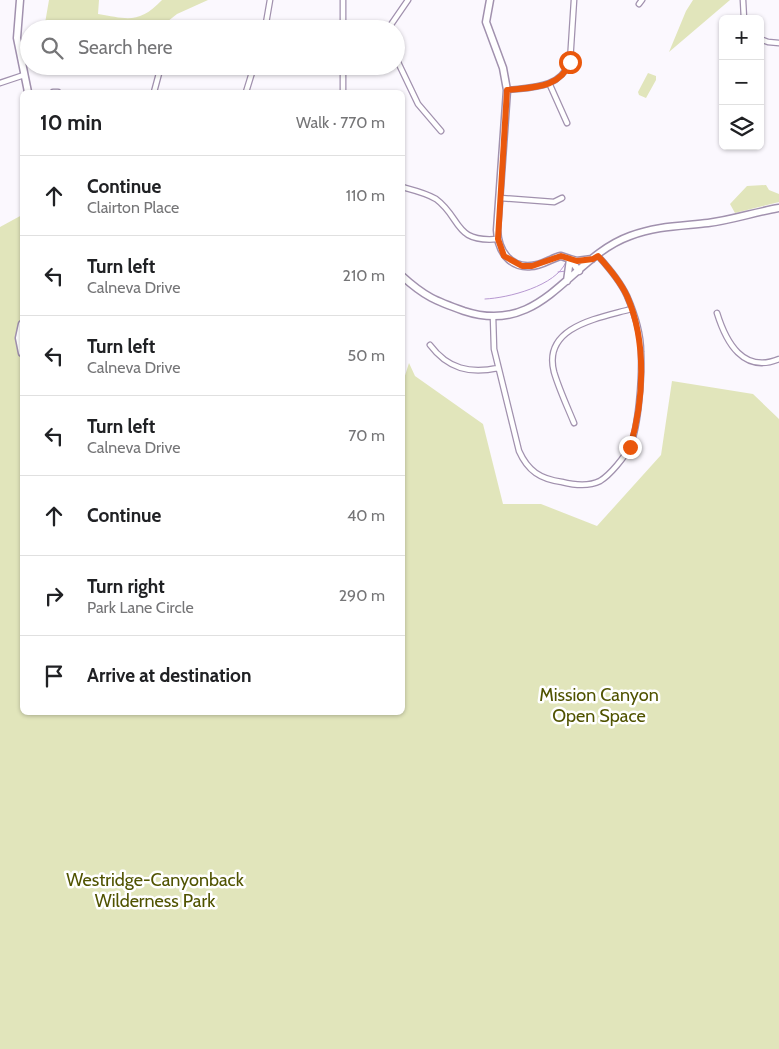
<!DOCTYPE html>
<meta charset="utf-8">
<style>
body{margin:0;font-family:Cabin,sans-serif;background:#f6f6f6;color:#202124}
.controls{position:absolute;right:15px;top:15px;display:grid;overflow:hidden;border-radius:8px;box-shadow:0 1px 4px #0004}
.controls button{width:45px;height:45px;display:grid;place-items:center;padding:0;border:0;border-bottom:1px solid #e0e0e0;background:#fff;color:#202124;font:25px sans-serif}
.stop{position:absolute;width:15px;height:15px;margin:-11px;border:4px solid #ea580c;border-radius:50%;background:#fff}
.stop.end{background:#ea580c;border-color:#fff;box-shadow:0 1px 5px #0008}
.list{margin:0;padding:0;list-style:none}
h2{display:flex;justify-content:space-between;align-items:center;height:65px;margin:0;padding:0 20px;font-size:21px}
h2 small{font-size:16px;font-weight:400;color:#757577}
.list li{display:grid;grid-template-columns:32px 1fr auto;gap:15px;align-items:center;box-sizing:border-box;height:80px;padding:0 20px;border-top:1px solid #e0e0e0}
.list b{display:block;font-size:19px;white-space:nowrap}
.list p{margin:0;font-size:16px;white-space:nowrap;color:#757577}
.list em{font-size:16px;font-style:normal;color:#757577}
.icon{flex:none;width:28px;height:28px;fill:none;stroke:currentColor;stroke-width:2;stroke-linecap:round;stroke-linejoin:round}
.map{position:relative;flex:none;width:779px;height:1049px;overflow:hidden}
.search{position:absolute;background:#fff;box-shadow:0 1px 4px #0004;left:20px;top:20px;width:385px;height:55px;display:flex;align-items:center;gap:12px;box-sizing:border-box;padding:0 18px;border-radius:28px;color:#757577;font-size:19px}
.panel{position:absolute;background:#fff;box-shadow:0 1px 4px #0004;left:20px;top:90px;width:385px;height:625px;border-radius:8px}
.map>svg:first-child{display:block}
.green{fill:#e1e5bb}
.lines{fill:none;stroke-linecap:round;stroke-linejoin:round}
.stream{stroke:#b798d1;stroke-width:1}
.street-casing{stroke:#a191ae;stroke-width:7}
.secondary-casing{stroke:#a191ae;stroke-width:9}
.street{stroke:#fff;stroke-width:4.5}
.secondary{stroke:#fff;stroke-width:6}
.route{stroke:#ea580c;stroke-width:6}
.labels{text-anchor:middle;stroke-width:5;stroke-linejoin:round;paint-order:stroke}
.park-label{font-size:18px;fill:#505300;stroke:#fff}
</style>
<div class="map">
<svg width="779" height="1049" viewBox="0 0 779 1049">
<rect width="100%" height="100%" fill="#fbf8fe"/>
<path class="green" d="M 49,0 L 99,0 L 98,14 C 128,19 139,24 162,0 L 208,0 L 177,14 L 158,29 L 44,29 Z
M 693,0 L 730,0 L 669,52 L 686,11 Z
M 648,73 L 656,76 L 656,80 L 646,98 L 639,95 L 638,92 Z
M 766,185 L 769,190 L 779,194 L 779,202 L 735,213 L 730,204 L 747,186 Z
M 22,215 L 22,712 L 402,712 L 402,385 L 409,363 L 415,376 L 483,424 L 503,504 L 541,504 L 597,526 L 661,455 L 672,381 L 753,394 L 779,419 L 779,1049 L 0,1049 L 0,227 Z"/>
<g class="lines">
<path class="stream" d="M 558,272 L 566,271
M 485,299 C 508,298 556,286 566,262"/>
<defs>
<path id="street" d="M 743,0 L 744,19
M 639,4 L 642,0
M 265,29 L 270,0
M 343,29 L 343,0
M 388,29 L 408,0
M 760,39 L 768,42 L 779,43
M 396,58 L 418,104 L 441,131
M 343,66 L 343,92
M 0,83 L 24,75
M 550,85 L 567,123
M 507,90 C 532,87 559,89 570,62 L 574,0
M 53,92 L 58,92
M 154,92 L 161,66
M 246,92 L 254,66
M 402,187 C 413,190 426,193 436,199 C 462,218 453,243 498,239
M 500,198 L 554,202 L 562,198
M 717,313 C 726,342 743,374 779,359
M 493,316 L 494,349 L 519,451 C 528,471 540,479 562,482 C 574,485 588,487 600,481 C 610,475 625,457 630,446 C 639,426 642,375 641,352 C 641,334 634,312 627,296 C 620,281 609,268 598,256
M 430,345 C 448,369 470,374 498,368
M 574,423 C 567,406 559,389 554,372 C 542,326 600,318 631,309"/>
<path id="secondary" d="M 20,0 L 17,38 L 28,92
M 490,0 L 486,22 L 503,68 L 507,90 L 497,230 C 498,250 509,268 531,266 C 542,266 551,258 561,256 L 570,259 L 579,271
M 402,276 C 425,297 436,301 464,311 C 543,337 569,258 630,236 C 656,226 681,226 708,223 C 732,220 755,212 779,208
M 567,281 L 570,259 L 577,261 L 592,259
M 22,324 L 19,338 L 22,353"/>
</defs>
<use href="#street" class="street-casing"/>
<use href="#secondary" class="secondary-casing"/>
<use href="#street" class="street"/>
<use href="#secondary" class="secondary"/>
</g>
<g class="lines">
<path class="route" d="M 570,62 C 560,89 532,87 507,90 L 498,239 L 504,256 L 522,266 L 532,266 L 561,256 L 577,261 L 593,259 L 598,256 C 609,268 620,281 627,296 C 647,342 644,401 630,447"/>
</g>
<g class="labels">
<g class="park-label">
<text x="599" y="701">Mission Canyon<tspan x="599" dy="21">Open Space</tspan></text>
<text x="155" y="886">Westridge-Canyonback<tspan x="155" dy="21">Wilderness Park</tspan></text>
</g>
</g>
</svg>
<div class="controls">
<button>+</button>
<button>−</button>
<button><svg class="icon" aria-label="layers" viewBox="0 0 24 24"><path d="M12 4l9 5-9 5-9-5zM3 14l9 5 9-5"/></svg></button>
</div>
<div class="stop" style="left:570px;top:62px"></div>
<div class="stop end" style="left:630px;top:447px"></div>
<div class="search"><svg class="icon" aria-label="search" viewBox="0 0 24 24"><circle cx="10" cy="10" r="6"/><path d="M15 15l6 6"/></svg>Search here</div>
<section class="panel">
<h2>10 min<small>Walk · 770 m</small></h2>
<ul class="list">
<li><svg class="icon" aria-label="ahead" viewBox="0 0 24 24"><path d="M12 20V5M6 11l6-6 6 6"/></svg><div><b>Continue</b><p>Clairton Place</p></div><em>110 m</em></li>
<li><svg class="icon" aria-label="left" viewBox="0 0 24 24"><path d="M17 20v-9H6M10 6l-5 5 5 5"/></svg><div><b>Turn left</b><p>Calneva Drive</p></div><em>210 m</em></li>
<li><svg class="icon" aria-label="left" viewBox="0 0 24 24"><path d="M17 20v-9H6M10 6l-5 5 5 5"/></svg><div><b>Turn left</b><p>Calneva Drive</p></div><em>50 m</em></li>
<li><svg class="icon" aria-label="left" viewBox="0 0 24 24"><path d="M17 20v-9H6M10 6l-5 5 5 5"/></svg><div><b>Turn left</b><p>Calneva Drive</p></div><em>70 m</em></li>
<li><svg class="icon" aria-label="ahead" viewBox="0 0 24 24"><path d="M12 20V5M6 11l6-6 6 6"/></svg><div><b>Continue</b></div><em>40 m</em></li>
<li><svg class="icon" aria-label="right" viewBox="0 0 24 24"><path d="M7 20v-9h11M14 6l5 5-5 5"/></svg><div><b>Turn right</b><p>Park Lane Circle</p></div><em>290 m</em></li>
<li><svg class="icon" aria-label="arrive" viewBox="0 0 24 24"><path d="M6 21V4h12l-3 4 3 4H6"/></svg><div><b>Arrive at destination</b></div></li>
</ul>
</section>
</div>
